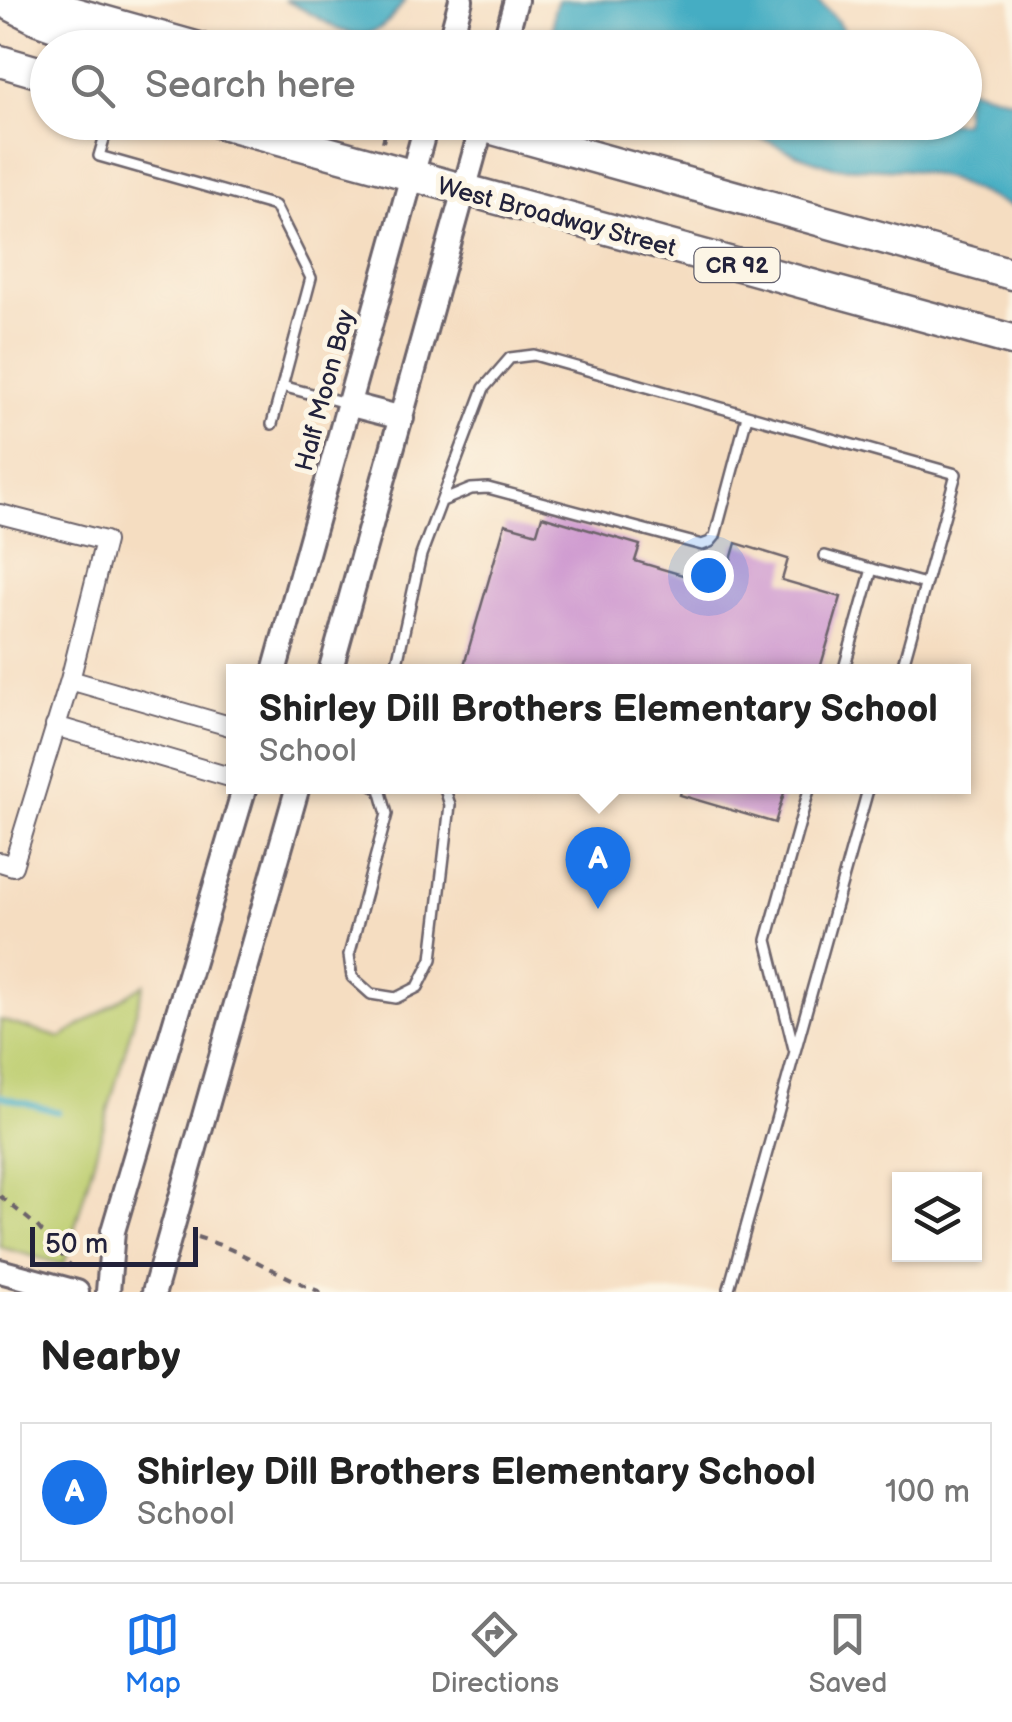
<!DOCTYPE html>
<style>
body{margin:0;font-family:"Balsamiq Sans",sans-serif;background:#f2f2f2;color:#222}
.controls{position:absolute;right:30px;bottom:30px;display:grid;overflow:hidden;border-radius:0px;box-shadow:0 2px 8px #0004}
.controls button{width:90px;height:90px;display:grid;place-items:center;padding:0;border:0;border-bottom:2px solid #e0e0e0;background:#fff;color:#222;font:50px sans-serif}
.scale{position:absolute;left:30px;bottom:25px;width:168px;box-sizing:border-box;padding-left:10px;border:5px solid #22223b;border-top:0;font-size:28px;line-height:35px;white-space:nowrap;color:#22223b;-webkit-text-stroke:8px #fcf5e5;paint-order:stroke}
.you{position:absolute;left:708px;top:575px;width:35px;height:35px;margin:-25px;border:8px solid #fff;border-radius:50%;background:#1a73e8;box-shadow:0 0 0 15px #1a73e833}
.badge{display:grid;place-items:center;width:65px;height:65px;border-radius:50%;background:#1a73e8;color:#fff;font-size:32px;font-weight:700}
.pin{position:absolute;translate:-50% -82px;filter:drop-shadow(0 2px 5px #0008)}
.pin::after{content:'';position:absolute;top:52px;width:35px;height:30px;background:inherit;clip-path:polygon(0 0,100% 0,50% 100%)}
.popup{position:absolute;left:226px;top:664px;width:745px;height:130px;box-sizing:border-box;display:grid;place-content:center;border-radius:0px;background:#fff;filter:drop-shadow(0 2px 8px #0005);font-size:32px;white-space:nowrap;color:#767676}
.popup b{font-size:38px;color:#222}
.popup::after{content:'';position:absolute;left:50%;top:100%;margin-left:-20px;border:20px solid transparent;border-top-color:#fff}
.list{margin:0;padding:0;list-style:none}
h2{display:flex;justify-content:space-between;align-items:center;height:130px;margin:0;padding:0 40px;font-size:42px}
h2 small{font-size:32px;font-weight:400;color:#767676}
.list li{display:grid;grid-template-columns:65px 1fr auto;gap:30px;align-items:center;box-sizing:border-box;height:140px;margin:0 20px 20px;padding:0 20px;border:2px solid #e0e0e0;border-radius:0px}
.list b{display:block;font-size:38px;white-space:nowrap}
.list p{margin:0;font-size:32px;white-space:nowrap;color:#767676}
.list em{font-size:32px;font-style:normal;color:#767676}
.icon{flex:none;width:55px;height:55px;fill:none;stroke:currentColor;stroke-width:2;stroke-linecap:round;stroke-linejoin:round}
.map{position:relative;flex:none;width:1012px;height:1292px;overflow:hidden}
.search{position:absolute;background:#fff;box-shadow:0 2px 8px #0004;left:30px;right:30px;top:30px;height:110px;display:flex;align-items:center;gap:25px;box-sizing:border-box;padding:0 35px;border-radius:55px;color:#767676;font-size:38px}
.sheet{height:290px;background:#fff}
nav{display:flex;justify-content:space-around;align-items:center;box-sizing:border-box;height:140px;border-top:2px solid #e0e0e0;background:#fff;font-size:28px;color:#767676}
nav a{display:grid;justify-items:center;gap:5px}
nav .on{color:#1a73e8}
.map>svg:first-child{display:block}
.green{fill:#bdce70;stroke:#707856;stroke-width:2.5}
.water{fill:#44adc3;stroke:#33687f;stroke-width:2.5}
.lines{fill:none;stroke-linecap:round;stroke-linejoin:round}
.stream{stroke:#44adc3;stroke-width:6}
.building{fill:#cc94cf}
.service-casing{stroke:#6c636a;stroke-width:14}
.minor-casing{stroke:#6c636a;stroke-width:22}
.tertiary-casing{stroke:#6c636a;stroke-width:28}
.primary-casing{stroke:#6c636a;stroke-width:35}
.path{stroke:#6c636a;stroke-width:4;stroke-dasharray:8 8;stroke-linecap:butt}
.service{stroke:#fff;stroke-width:9}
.minor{stroke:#fff;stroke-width:18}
.tertiary{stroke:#fff;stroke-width:22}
.primary{stroke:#fff;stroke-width:30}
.labels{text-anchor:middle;stroke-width:10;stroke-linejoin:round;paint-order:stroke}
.shield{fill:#fcf5e5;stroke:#63616e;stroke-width:2.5}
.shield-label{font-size:22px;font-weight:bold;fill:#22223b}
.street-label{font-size:25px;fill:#22223b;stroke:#fcf5e5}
</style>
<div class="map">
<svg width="1012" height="1292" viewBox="0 0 1012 1292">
<rect width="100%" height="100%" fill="#fcf5e5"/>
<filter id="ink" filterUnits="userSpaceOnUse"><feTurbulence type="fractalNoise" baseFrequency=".01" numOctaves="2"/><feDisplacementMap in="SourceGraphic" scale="20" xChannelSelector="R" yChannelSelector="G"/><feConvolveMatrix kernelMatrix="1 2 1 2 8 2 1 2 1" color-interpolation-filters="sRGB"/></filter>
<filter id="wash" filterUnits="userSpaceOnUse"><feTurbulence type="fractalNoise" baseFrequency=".0048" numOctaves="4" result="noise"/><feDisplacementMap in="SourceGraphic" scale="40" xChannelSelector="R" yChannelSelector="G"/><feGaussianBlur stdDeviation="2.25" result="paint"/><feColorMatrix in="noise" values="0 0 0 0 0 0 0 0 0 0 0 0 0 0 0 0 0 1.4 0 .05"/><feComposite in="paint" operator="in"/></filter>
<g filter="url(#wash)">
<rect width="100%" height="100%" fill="#f5ddc1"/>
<path class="green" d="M 144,984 L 64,1265 L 0,1247 L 0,1020 L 61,1038 Z"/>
<path class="water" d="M 284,0 L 405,0 C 364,65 334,21 284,0 Z
M 558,0 L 817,0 L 837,20 L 854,47 L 552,47 L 554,10 Z
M 965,87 L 1012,100 L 1012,207 L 946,178 L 910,170 L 833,167 L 798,155 L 728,123 L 964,122 Z"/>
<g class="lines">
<path class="stream" d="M 0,1096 L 58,1112"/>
</g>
<g id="blocks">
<path class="building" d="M 542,516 L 640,545 L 635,561 L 723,587 L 736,543 L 788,559 L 782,580 L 841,597 L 819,672 L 462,672 L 505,524 L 537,533 Z
M 682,786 L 786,786 L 775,823 L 680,795 Z"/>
</g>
</g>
<g filter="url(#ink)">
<use href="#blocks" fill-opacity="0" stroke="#6c636a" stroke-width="2.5"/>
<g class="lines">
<defs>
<path id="service" d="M 109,122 L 99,156 L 275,206 L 311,278 L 272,424
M 282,386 L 346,403
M 442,501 L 471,489 L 488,488 L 702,545 L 710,542 L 715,536 L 747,416
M 825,556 L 925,584
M 395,672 L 421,555 L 484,388 L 510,358 L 534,355 L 956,474 L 901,672
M 843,672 L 872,569
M 374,786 L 380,789 L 387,814 L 349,955 L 352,977 L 371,994 L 396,998 L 418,987 L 432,959 L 450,805 L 444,786
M 794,1049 L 767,940 L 810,786
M 728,1292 L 869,786"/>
<path id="minor" d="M 0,514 L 105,541 L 70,680 L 13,866 L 0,862
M 70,680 L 233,727
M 55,726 L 233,778"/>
<path id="tertiary" d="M 448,48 L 461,0
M 503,48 L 516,0
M 348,404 L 402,418
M 274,672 L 427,122
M 330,672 L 483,122
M 0,1271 L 77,1292
M 108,1292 L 113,1231 L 245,786
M 154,1292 L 298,786"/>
<path id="primary" d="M 1,0 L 38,19 L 104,43 L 109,48
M 28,0 L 199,48
M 0,61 L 48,75
M 218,122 L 1012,340
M 468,122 L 1012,274"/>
</defs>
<use href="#service" class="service-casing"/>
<use href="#minor" class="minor-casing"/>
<use href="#tertiary" class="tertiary-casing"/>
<use href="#primary" class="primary-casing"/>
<path class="path" d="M 383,142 L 388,122
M 0,1196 L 37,1226 L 71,1266
M 197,1237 C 241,1250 278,1275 321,1292"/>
<use href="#service" class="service"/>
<use href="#minor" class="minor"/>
<use href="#tertiary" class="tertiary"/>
<use href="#primary" class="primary"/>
</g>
</g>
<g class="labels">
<rect class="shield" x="694.5" y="248" width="85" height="34" rx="8"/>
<g class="shield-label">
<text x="737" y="273">CR 92</text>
</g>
<g class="street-label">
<text transform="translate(557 216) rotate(15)" y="9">West Broadway Street</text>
<text transform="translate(324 390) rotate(-75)" y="9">Half Moon Bay</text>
</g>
</g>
</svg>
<div class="controls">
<button><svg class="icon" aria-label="layers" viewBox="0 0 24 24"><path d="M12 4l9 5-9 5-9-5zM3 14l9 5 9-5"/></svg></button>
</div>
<div class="scale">50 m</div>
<div class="you"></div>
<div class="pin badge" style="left:598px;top:909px">A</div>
<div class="popup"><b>Shirley Dill Brothers Elementary School</b>School</div>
<div class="search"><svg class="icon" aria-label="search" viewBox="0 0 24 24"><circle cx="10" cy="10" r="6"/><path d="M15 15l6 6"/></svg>Search here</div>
</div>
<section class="sheet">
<h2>Nearby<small></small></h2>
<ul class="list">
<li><span class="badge">A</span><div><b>Shirley Dill Brothers Elementary School</b><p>School</p></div><em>100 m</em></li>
</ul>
</section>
<nav>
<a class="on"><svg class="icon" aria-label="map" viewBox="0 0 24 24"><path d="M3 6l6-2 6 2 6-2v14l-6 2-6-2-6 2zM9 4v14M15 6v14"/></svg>Map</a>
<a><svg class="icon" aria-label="directions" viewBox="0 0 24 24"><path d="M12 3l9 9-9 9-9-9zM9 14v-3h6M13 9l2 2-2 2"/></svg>Directions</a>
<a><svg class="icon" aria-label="saved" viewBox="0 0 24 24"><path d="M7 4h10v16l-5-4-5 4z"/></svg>Saved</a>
</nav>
